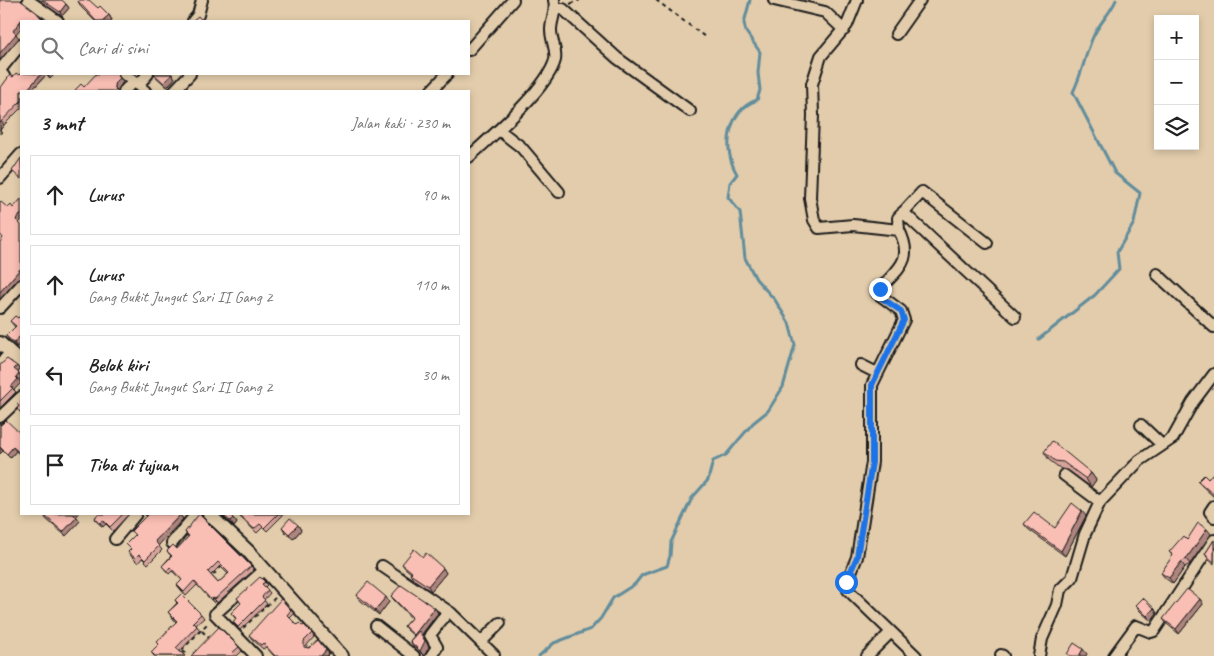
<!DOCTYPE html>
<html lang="id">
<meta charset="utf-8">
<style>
body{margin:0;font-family:Caveat,sans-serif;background:#f2f2f2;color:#222}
.controls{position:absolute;right:15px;top:15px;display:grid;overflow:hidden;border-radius:0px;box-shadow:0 2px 8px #0003}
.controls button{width:45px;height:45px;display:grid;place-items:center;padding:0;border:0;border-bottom:1px solid #e0e0e0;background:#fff;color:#222;font:25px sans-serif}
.stop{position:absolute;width:15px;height:15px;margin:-11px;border:4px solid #1a73e8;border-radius:50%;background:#fff}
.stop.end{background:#1a73e8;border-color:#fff;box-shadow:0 1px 5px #0008}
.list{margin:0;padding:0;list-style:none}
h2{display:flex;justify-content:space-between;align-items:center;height:65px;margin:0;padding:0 20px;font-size:21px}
h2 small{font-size:16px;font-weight:400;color:#767676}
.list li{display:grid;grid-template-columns:32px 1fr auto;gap:15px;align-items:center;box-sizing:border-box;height:80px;margin:0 10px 10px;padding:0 10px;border:1px solid #e0e0e0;border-radius:0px}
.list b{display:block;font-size:19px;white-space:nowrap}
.list p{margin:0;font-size:16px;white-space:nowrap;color:#767676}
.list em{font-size:16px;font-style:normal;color:#767676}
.icon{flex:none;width:28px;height:28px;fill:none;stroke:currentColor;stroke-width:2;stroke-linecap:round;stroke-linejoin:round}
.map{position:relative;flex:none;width:1214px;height:656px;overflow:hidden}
.search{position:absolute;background:#fff;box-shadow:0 2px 8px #0003;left:20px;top:20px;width:450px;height:55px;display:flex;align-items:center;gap:12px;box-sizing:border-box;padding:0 18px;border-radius:0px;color:#767676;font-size:19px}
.panel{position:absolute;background:#fff;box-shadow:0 2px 8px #0003;left:20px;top:90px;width:450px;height:425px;border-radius:0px}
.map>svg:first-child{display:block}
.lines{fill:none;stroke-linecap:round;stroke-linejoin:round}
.stream{stroke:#628d9c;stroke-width:3}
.minor-casing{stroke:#1c1c1c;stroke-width:14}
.tertiary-casing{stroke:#1c1c1c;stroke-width:16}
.path{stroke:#1c1c1c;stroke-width:2;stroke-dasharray:4 4;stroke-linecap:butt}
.minor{stroke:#e2ccab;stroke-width:10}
.tertiary{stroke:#e2ccab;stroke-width:12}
.wall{fill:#d6a39b;stroke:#1c1c1c;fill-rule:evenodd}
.shaded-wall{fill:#ae857e;stroke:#1c1c1c}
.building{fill:#f9beb4;stroke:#1c1c1c;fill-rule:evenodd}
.route{stroke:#1a73e8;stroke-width:6}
</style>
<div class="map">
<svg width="1214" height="656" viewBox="0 0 1214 656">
<rect width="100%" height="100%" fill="#e2ccab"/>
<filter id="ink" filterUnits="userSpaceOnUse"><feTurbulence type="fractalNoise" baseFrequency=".02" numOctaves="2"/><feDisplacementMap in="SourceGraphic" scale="10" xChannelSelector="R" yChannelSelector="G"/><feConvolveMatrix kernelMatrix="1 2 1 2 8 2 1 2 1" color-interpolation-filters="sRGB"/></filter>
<g filter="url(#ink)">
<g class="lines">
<path class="stream" d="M 1039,339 L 1095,295 L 1119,269 L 1117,252 L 1134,223 L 1140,193 L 1115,173 L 1073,92 C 1082,74 1085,55 1093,37 C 1099,23 1110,14 1116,0
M 539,656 L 554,643 L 591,629 L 601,618 L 613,598 L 635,584 L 642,575 L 667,566 L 670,556 L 671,542 L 692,498 L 708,480 L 713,461 L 726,455 L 753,423 L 768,411 L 783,387 L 795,345 L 789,323 L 775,300 L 756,279 L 745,258 L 740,212 L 728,197 L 730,183 L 737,174 C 722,150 727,111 757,100 L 760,90 L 758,73 L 760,52 L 746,32 L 744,23 L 750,0"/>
<defs>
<path id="minor" d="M 28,0 L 58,21
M 774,0 L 825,12 L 844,30
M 857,0 L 847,25 L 821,56 L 812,84 L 813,115 L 810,198 L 814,220 L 819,228 L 853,225 L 899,230 C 916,264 894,270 877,293 L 901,311 L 904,320 L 872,385 L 872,462 L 857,557 L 847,582 L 848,590 L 916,656
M 556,9 L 563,9 L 617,58 L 690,111
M 193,21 L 198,15 L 202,0
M 896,34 L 920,0
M 469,50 L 513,0
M 0,70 L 21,44
M 0,71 L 4,76 L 0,85
M 124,74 L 145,91
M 138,85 L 148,74
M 124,91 L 133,82
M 174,91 L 190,74
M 431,91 L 447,74
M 499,130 L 521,147 L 559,192
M 469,157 C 491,137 548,88 555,60 C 557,49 551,41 551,30 C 551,19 557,12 554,0
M 0,178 L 21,154
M 903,212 L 1015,317
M 899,230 L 898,218 L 922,192 L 987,243
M 1157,274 L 1214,327
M 0,308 L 21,285
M 0,363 L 11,353
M 861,365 L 877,373
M 0,417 L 21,397
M 1141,425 L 1162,445
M 1064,475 L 1100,502
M 1214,506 L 1210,512 L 1214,517
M 115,539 L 136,514
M 172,543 L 196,514
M 382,566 L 451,613 L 494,655
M 376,626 L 414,656
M 481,642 L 500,623
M 1001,655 L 1003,656
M 256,656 L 215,614 L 264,570
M 431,656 L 437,647 L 430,635 L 447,613
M 867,656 L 891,632
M 1039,656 L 1042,639 L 1057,605 L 1060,590 L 1072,578 L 1085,534 L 1100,502 L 1139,461 L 1173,438 L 1193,402 L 1214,374
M 1114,656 L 1136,626 L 1151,632 L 1154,631 L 1214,540"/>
<path id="tertiary" d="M 0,343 L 21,362
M 209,514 L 248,551 L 342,656"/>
</defs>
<use href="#minor" class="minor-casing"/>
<use href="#tertiary" class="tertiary-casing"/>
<path class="path" d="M 656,0 L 705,37
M 570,4 L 580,0
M 213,575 L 223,565
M 243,628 L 276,597
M 202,631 L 209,638
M 183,651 L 189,656
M 176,656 L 209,622"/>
<use href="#minor" class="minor"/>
<use href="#tertiary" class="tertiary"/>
</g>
<path class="wall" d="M 39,0 L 62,0 L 66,4 L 69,8 L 62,16 Z
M 78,1 L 98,8 L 109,15 L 112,20 L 111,21 L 95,21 L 81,7 Z
M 21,74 L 55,74 L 50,79 L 46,75 L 31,91 L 21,91 L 21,108 L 4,125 L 0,130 L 2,132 L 0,134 L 0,87 L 2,86 L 13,77 L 19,75 Z
M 153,74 L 172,74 L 175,78 L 167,87 Z
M 18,318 L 17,347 L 9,340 L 6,336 L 15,327 L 10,321 Z
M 0,365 L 20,370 L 18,372 L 21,377 L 19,380 L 21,383 L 14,390 L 16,392 L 0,408 Z
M 0,424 L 21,434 L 21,456 L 16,451 L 10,458 L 3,451 L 0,454 Z
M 1044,452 L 1091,473 L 1096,480 L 1091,487 L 1068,470 L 1061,469 L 1049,460 Z
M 1214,472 L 1214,497 L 1202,486 L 1198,481 L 1208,479 Z
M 79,514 L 76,517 L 80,521 L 66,536 L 46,519 L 44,515 Z
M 98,514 L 129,514 L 113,531 L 106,524 L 103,527 L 97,522 L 95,518 Z
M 145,514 L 180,515 L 183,519 L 158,545 L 162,550 L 148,564 L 142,558 L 138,563 L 131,556 L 128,552 L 131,549 L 126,544 L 135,535 L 131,531 L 146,516 Z
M 222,514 L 229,514 L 233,518 L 237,523 L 234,527 L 224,517 Z
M 237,514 L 284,514 L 267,531 L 263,527 L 257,533 Z
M 1086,516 L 1065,556 L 1028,529 L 1024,524 L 1055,528 Z
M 298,525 L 301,530 L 293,539 L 285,532 L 282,527 Z
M 185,532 L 251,566 L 254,570 L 217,603 L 216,601 L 214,603 L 197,585 L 186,596 L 177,585 L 182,580 L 172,571 L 169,574 L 162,566 L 171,556 L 167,551 L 177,549 L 188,537 ZM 220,566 L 228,574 L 218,583 L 211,575 Z
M 1211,534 L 1190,564 L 1185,567 L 1173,584 L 1165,578 L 1161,573 L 1173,556 L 1169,552 L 1187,540 Z
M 1214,540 L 1214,564 L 1209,560 L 1205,554 Z
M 423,557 L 443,568 L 446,573 L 431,591 L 413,579 L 410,574 L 411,573 L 405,568 L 402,564 Z
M 265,582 L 267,585 L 265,587 L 270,593 L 264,600 L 267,604 L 240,630 L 233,622 L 236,619 L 231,613 L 241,603 L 237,598 Z
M 357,595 L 389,602 L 379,615 L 361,601 Z
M 391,596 L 435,608 L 438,613 L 422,634 L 429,647 L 424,656 L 414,647 L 410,641 L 414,636 L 407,630 L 404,626 L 411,618 L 394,600 Z
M 1200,599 L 1203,604 L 1179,634 L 1167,624 L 1163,619 Z
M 175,600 L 201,614 L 204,618 L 196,625 L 200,630 L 180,651 L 185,656 L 154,656 L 151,652 L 159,644 L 157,642 L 176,622 L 168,612 L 177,603 Z
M 1136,605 L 1154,608 L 1157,613 L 1151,621 L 1140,611 Z
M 291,610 L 294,614 L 290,618 L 297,625 L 312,633 L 314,637 L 307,645 L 307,648 L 329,654 L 327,656 L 274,656 L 266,647 L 263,649 L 252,639 L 249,635 Z
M 239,647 L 242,651 L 237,656 L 191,656 Z"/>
<path class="shaded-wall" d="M 66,4 L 69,8 L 62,16 L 60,12 Z
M 109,15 L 112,20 L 111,21 L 102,21 Z
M 22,19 L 24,21 L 21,21 L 21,28 L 16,34 L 19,38 L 0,60 L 0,53 L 13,31 Z
M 41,74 L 45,74 L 46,75 L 31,91 L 26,91 Z
M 49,74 L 55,74 L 50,79 L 48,75 Z
M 172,74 L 175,78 L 167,87 L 164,83 Z
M 120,78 L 123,82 L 118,89 L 118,91 L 116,91 L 114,84 Z
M 1,121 L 4,125 L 0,130 L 0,123 Z
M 21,214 L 21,221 L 18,224 L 16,220 Z
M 21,268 L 21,275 L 0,299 L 0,292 Z
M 21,335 L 21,342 L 17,347 L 14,343 Z
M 17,366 L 20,370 L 17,373 L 14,369 Z
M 19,373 L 21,377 L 19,380 L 21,383 L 14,390 L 11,387 L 16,377 Z
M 0,447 L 3,451 L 0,454 Z
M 13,447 L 16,451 L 10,458 L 7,454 Z
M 1091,473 L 1096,480 L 1091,487 L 1086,479 Z
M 1082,511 L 1086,516 L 1065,556 L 1061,551 Z
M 180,515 L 183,519 L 158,546 L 155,541 Z
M 77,517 L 80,521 L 66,536 L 63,532 Z
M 233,518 L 237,523 L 234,527 L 230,521 Z
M 103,520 L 106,524 L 103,527 L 100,523 Z
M 298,525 L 301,530 L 293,539 L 289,534 Z
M 1207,529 L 1211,534 L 1190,564 L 1186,559 Z
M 1181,562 L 1185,567 L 1173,584 L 1169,578 Z
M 443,568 L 446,573 L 431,591 L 428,586 Z
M 386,597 L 389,602 L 379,615 L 375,610 Z
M 213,598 L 216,601 L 214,603 L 211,600 Z
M 1200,599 L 1203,604 L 1179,634 L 1176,629 Z
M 435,608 L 438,613 L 422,634 L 429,647 L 424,656 L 420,651 L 417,639 L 414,635 Z
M 1154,608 L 1157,613 L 1151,621 L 1147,616 Z
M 1083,649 L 1087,654 L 1086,656 L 1079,656 Z
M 326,650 L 329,654 L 327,656 L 321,656 Z"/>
<path class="building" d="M 0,0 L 20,0 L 36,12 L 44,21 L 25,21 L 22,19 L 13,31 L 16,34 L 0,53 Z
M 42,0 L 62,0 L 66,4 L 60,12 Z
M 79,0 L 89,0 L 98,8 L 100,6 L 109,15 L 102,21 L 96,21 L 78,1 Z
M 198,16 L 203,21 L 192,21 Z
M 16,73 L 19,75 L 21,73 L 41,74 L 26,91 L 21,91 L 21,101 L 0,123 L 0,87 L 2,86 L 10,75 L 13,77 Z
M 96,74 L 116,74 L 120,78 L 114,84 L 116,91 L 77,91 L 75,90 L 81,84 L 84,87 Z
M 154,74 L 172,74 L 164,83 Z
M 21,158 L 21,179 L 12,171 Z
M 21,199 L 21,214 L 16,220 L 21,225 L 21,268 L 0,292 L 0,242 L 3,238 L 0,234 L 0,201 L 8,208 L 11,205 L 13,208 Z
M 21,315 L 21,335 L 14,343 L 6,336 L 16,326 L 10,321 L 15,316 L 18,318 Z
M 7,359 L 17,366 L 14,369 L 19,373 L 16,377 L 18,379 L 11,387 L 13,388 L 0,401 L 0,365 Z
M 21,400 L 21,413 L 17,409 L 19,406 L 17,404 Z
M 6,420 L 21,434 L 21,454 L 13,447 L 7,454 L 0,447 L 0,424 L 1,425 Z
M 1052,441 L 1091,473 L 1086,479 L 1063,462 L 1055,461 L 1044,452 Z
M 1214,472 L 1214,495 L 1198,481 L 1204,475 L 1208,479 Z
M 1072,503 L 1082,511 L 1061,551 L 1024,524 L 1034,512 L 1055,528 Z
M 45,514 L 73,514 L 77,517 L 63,532 L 44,515 Z
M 98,514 L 123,514 L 110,527 L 103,520 L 100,523 L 95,518 Z
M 145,514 L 179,514 L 180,515 L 155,541 L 159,546 L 145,560 L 139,554 L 135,558 L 128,552 L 131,549 L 126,544 L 135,535 L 131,531 L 147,515 Z
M 199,514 L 251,566 L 215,599 L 213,598 L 211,600 L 194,581 L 184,592 L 177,585 L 182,580 L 170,567 L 167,571 L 162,566 L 172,556 L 167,551 L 173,545 L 177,549 L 189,536 L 185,532 ZM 218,562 L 229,573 L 218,583 L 208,572 Z
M 222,514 L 229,514 L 233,518 L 230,521 Z
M 238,514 L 278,514 L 264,528 L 260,524 L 254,529 Z
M 290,518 L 298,525 L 289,534 L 282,527 Z
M 1198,523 L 1207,529 L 1186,559 L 1181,562 L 1169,578 L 1161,573 L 1173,555 L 1169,552 L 1183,536 L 1187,540 Z
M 1214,540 L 1214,562 L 1205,554 Z
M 414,549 L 423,557 L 426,553 L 443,568 L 428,586 L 410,574 L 412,572 L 402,564 Z
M 260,577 L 265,582 L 262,584 L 268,590 L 262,597 L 265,600 L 238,627 L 233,622 L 236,618 L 231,613 L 241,603 L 237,598 Z
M 368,582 L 386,597 L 375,610 L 357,595 Z
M 401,585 L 435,608 L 414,635 L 404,626 L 412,617 L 391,596 Z
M 1187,589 L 1200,599 L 1176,629 L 1163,619 Z
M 181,594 L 201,614 L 193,622 L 197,626 L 176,648 L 185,656 L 155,656 L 151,652 L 159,644 L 157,642 L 177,621 L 168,612 L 178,603 L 175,600 Z
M 1143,598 L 1154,608 L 1147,616 L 1136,605 Z
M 281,599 L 291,610 L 287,615 L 297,625 L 299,623 L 302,626 L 304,625 L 312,633 L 304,641 L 304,647 L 309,648 L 318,640 L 326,650 L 321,656 L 275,656 L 263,643 L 261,645 L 249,635 Z
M 219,627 L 239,647 L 232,653 L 235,656 L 191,656 Z
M 419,631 L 425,641 L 420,651 L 410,641 Z
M 1074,643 L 1083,649 L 1079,656 L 1071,656 L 1067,654 Z"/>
</g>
<g class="lines" filter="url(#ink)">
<path class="route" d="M 846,582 L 857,557 L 872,462 L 872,385 L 904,320 L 901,311 L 879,296 L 877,293 L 880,289"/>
</g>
</svg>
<div class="controls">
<button>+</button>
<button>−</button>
<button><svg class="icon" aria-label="layers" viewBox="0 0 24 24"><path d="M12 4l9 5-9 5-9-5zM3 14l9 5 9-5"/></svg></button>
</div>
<div class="stop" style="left:846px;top:582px"></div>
<div class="stop end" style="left:880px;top:289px"></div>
<div class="search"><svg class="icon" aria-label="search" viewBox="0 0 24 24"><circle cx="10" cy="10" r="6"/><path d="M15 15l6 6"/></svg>Cari di sini</div>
<section class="panel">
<h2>3 mnt<small>Jalan kaki · 230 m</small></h2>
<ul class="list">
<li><svg class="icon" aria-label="ahead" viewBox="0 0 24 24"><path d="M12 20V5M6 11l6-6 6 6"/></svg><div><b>Lurus</b></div><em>90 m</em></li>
<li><svg class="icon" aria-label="ahead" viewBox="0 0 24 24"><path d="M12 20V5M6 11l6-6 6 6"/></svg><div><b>Lurus</b><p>Gang Bukit Jungut Sari II Gang 2</p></div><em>110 m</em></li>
<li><svg class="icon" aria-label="left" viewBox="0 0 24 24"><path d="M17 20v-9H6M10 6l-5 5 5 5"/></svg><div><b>Belok kiri</b><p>Gang Bukit Jungut Sari II Gang 2</p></div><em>30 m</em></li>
<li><svg class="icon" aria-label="arrive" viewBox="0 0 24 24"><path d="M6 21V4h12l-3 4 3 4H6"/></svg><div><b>Tiba di tujuan</b></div></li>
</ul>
</section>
</div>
